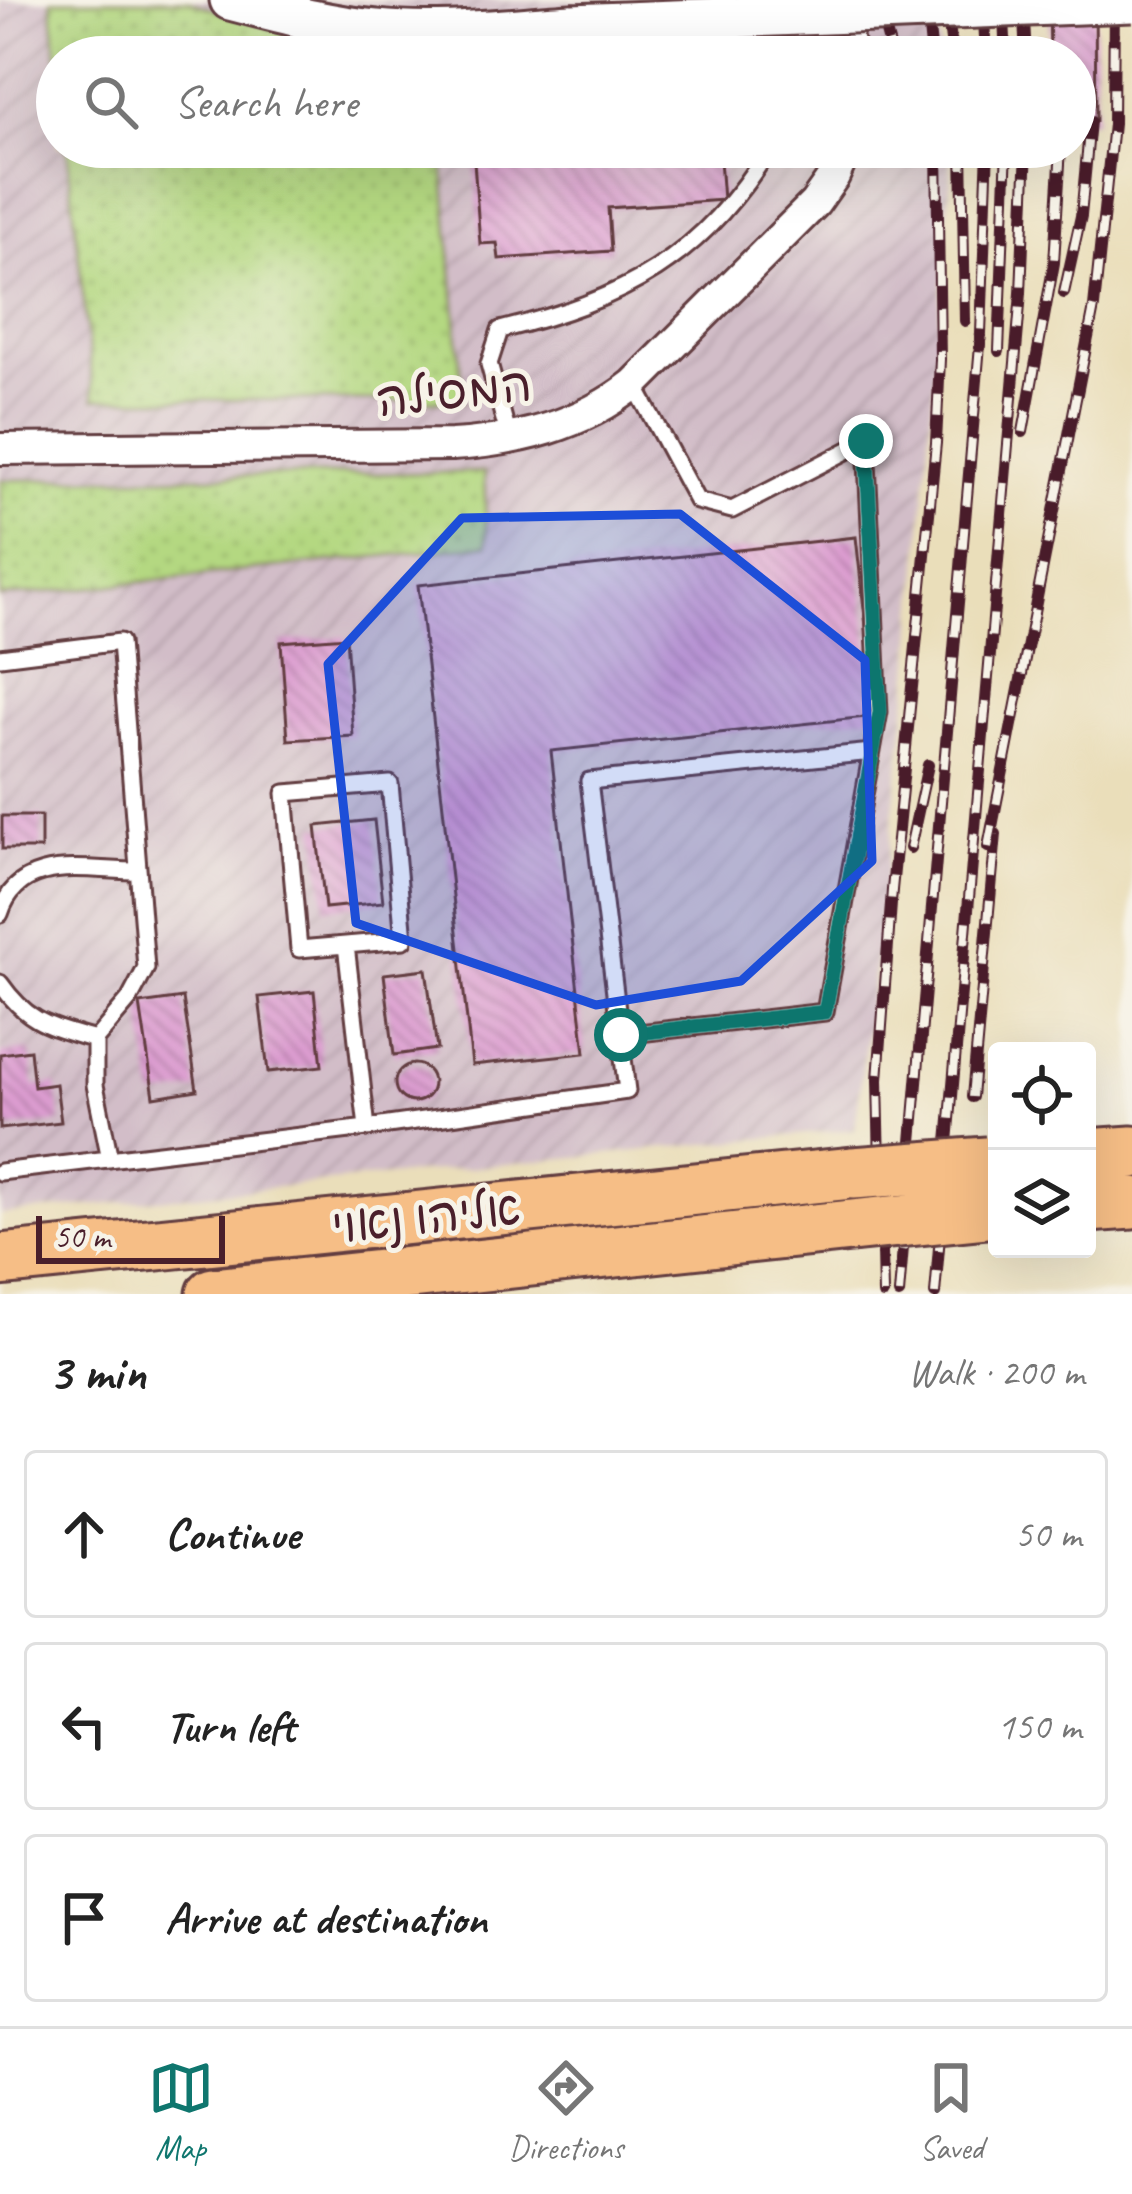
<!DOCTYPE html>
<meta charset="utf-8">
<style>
body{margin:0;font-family:Caveat,"Playpen Sans Hebrew",sans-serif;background:#f6f6f6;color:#222}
.controls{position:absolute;right:36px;bottom:36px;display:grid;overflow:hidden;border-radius:12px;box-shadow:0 12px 48px #0002}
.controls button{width:108px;height:108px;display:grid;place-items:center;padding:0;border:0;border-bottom:3px solid #e0e0e0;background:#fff;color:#222;font:60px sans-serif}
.scale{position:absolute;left:36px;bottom:30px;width:189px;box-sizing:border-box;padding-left:12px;border:6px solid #4a1f2b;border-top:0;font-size:33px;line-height:42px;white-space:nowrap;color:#4a1f2b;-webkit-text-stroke:9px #f7f3e8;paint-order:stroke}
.stop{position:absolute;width:36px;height:36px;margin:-27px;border:9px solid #0f766e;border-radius:50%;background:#fff}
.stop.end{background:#0f766e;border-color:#fff;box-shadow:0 3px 12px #0008}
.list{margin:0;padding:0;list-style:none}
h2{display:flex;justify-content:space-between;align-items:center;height:156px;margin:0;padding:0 48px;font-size:51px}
h2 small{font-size:39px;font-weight:400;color:#767676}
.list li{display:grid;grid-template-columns:78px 1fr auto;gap:36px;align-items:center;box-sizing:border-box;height:168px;margin:0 24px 24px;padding:0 24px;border:3px solid #e0e0e0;border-radius:12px}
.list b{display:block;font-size:45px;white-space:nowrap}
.list em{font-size:39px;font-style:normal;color:#767676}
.icon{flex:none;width:66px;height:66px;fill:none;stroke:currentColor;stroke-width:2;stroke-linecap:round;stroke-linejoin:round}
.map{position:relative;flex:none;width:1132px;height:1294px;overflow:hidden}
.search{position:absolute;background:#fff;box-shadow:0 12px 48px #0002;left:36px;right:36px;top:36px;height:132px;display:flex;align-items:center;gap:30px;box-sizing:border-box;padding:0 42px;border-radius:66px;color:#767676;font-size:45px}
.sheet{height:732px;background:#fff}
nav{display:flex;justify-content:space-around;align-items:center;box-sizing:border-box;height:168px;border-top:3px solid #e0e0e0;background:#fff;font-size:33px;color:#767676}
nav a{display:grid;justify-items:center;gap:6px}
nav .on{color:#0f766e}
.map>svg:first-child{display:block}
.industrial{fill:url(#industrial-furrows)}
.grass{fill:url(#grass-dots);stroke:#7f7c56;stroke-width:3}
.building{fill:url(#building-back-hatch)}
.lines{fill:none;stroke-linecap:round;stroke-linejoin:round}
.service-casing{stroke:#623c40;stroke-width:21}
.minor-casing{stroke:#623c40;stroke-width:36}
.tertiary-casing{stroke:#623c40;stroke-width:45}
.trunk-casing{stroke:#623c40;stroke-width:57}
.service{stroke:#fff;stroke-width:15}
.minor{stroke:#fff;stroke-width:30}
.tertiary{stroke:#fff;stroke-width:39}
.trunk{stroke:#f6be86;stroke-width:51}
.rail-casing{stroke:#4a1f2b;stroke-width:12}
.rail{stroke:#f7f3e8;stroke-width:8;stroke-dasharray:22;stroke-linecap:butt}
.tertiary-bridge-casing{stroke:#623c40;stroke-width:45;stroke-linecap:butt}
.trunk-bridge-casing{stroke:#623c40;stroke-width:57;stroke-linecap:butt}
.tertiary-bridge{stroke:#fff;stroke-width:39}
.trunk-bridge{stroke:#f6be86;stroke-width:51}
.route{stroke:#0f766e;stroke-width:15}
.marked{fill:#1d4ed8;fill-opacity:0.2;stroke:#1d4ed8;stroke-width:9;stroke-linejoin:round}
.labels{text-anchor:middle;stroke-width:10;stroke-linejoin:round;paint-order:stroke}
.street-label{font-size:48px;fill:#4a1f2b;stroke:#f7f3e8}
</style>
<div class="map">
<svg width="1132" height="1294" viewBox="0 0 1132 1294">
<defs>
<pattern id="industrial-furrows" width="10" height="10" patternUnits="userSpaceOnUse" patternTransform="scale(3)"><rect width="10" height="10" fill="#d2bdc8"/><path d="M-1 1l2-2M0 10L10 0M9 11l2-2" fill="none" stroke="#b6a2ac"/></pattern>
<pattern id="grass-dots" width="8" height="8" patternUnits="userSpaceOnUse" patternTransform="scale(3)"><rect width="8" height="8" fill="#b4d881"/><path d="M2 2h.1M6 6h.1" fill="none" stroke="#9cb970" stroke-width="1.8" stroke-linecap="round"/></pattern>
<pattern id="building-back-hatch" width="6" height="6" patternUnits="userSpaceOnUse" patternTransform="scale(3)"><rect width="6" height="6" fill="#dc9cd0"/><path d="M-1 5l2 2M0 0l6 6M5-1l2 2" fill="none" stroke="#b47fa9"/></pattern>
</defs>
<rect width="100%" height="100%" fill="#f7f3e8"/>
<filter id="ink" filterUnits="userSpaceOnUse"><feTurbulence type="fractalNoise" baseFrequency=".00833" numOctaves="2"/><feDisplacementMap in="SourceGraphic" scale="24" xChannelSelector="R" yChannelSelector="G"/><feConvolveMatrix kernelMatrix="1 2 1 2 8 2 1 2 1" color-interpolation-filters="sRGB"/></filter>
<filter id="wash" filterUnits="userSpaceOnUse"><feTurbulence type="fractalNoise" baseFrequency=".004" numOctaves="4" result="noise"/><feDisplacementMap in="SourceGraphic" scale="48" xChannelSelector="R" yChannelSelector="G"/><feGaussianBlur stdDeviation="2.7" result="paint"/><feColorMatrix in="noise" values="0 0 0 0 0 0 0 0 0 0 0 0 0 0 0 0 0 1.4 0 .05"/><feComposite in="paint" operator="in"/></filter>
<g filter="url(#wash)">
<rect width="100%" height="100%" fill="#eadeba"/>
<path class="industrial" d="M 0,0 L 936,0 L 941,57 L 57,57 L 57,147 L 949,147 L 951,174 L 909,687 L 855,1129 L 0,1215 Z"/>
<path class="grass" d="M 51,0 L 186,0 L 256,24 L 433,41 L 434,57 L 57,57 Z
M 67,147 L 442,147 L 463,401 L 94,399 Z
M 484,472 L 487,545 L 0,597 L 0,480 Z"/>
<g id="blocks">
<path class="building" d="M 1049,0 L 1095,0 L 1096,121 L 1075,121 L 1075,57 L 1050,57 Z
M 473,147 L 719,147 L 723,200 L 608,208 L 611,251 L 499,259 L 497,243 L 480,244 Z
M 856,537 L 876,716 L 551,751 L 585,1053 L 472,1065 L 418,585 Z
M 346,637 L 353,736 L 288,740 L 281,642 Z
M 2,816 L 41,816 L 41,849 L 2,849 Z
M 374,820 L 383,902 L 325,908 L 316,826 Z
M 426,969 L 437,1049 L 394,1055 L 384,974 Z
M 314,991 L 322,1066 L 268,1072 L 259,997 Z
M 183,998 L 197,1090 L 154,1097 L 140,1004 Z
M 30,1050 L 34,1087 L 56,1084 L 61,1122 L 0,1129 L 0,1054 Z
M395 1083a19 19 0 1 1 38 0a19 19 0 1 1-38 0Z"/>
</g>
</g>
<g filter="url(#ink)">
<use href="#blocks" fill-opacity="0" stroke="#623c40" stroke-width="3"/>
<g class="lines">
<defs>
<path id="service" d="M 756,18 L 778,57
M 509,438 L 489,364 L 500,330 C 624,300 703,258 770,147
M 0,657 L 120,642 L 146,968 L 129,1000 L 95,1040 L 95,1085 L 110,1159
M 390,784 L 404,940 L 299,949 L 285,793 Z
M 0,914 C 19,853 85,871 138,871
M 346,945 L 367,1128
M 0,983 C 29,1024 49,1026 95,1040
M 621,1035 L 825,1012 L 879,712 L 866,441 L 732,510 L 697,501 L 634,384
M 0,1172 L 367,1128 L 627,1091 L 589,781 L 872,752"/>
<path id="minor" d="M 838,0 L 851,57
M 0,449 L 452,445 C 518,441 581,426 634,384 L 815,203 L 834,176 L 847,147"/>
<path id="tertiary" d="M 230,0 C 278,12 327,26 376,30 C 441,37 507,28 572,24"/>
<path id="trunk" d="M 1087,1155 L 1132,1152
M 1087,1206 L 1132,1203
M 0,1260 L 853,1173
M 213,1294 L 851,1226"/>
</defs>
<use href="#service" class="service-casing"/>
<use href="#minor" class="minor-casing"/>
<use href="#tertiary" class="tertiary-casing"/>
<use href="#trunk" class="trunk-casing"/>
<use href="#service" class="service"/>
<use href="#minor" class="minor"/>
<use href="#tertiary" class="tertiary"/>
<use href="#trunk" class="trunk"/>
<defs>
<path id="rail" d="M 877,0 L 893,57
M 926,0 L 932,57
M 946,0 L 953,57
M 983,0 L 986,57
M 1003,0 L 1006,57
M 1023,0 L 1026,57
M 962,147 L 965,321
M 1064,293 L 1081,216 L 1090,121
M 999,351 L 1007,147
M 1023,432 L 1054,263 L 1061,147
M 988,847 L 1094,307 L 1113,124 L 1114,0
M 910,848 L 928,765
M 972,1097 L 996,834
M 883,1294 L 878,1080 L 892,890 L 936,443 L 940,359 L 937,147
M 899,1294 L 981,333 L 988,147
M 935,1294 L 1021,293 L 1027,147"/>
</defs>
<use href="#rail" class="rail-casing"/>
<use href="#rail" class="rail"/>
<defs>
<path id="tertiary-bridge" d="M 572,24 L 1132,2"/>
<path id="trunk-bridge" d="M 853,1173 L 987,1163
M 851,1226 L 997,1211"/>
</defs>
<use href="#tertiary-bridge" class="tertiary-bridge-casing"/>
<use href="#trunk-bridge" class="trunk-bridge-casing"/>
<use href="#tertiary-bridge" class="tertiary-bridge"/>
<use href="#trunk-bridge" class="trunk-bridge"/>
</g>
</g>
<g class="lines" filter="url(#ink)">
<path class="route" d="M 621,1035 L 825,1012 L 880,712 L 866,441"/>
</g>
<path class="marked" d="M 680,514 L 865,660 L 872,861 L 741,981 L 596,1005 L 356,923 L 328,664 L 462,518 Z"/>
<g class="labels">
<g class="street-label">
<text transform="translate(454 391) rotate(-6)" y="17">המסילה</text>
<text transform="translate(426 1216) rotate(-6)" y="17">אליהו נאוי</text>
</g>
</g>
</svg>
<div class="controls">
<button><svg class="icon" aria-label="locate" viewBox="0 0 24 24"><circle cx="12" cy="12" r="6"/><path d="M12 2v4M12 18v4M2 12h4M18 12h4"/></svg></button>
<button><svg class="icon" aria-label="layers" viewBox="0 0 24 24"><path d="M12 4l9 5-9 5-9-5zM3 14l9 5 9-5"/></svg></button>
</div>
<div class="scale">50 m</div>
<div class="stop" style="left:621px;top:1035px"></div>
<div class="stop end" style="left:866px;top:441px"></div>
<div class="search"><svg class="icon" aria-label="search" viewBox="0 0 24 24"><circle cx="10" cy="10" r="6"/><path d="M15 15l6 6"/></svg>Search here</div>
</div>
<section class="sheet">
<h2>3 min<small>Walk · 200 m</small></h2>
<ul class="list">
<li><svg class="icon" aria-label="ahead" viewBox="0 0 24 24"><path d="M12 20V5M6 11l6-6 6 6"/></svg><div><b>Continue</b></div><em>50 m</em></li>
<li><svg class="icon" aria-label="left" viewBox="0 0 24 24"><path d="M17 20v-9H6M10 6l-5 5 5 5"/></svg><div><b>Turn left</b></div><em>150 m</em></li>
<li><svg class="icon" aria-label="arrive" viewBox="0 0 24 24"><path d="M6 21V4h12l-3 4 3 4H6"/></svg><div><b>Arrive at destination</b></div></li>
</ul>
</section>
<nav>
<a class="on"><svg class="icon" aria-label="map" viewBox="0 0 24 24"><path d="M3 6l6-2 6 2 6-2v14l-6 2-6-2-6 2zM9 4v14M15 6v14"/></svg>Map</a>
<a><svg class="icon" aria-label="directions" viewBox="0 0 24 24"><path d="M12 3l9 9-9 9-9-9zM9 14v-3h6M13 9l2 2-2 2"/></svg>Directions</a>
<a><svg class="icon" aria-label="saved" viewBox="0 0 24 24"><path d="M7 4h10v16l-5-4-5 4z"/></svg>Saved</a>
</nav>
